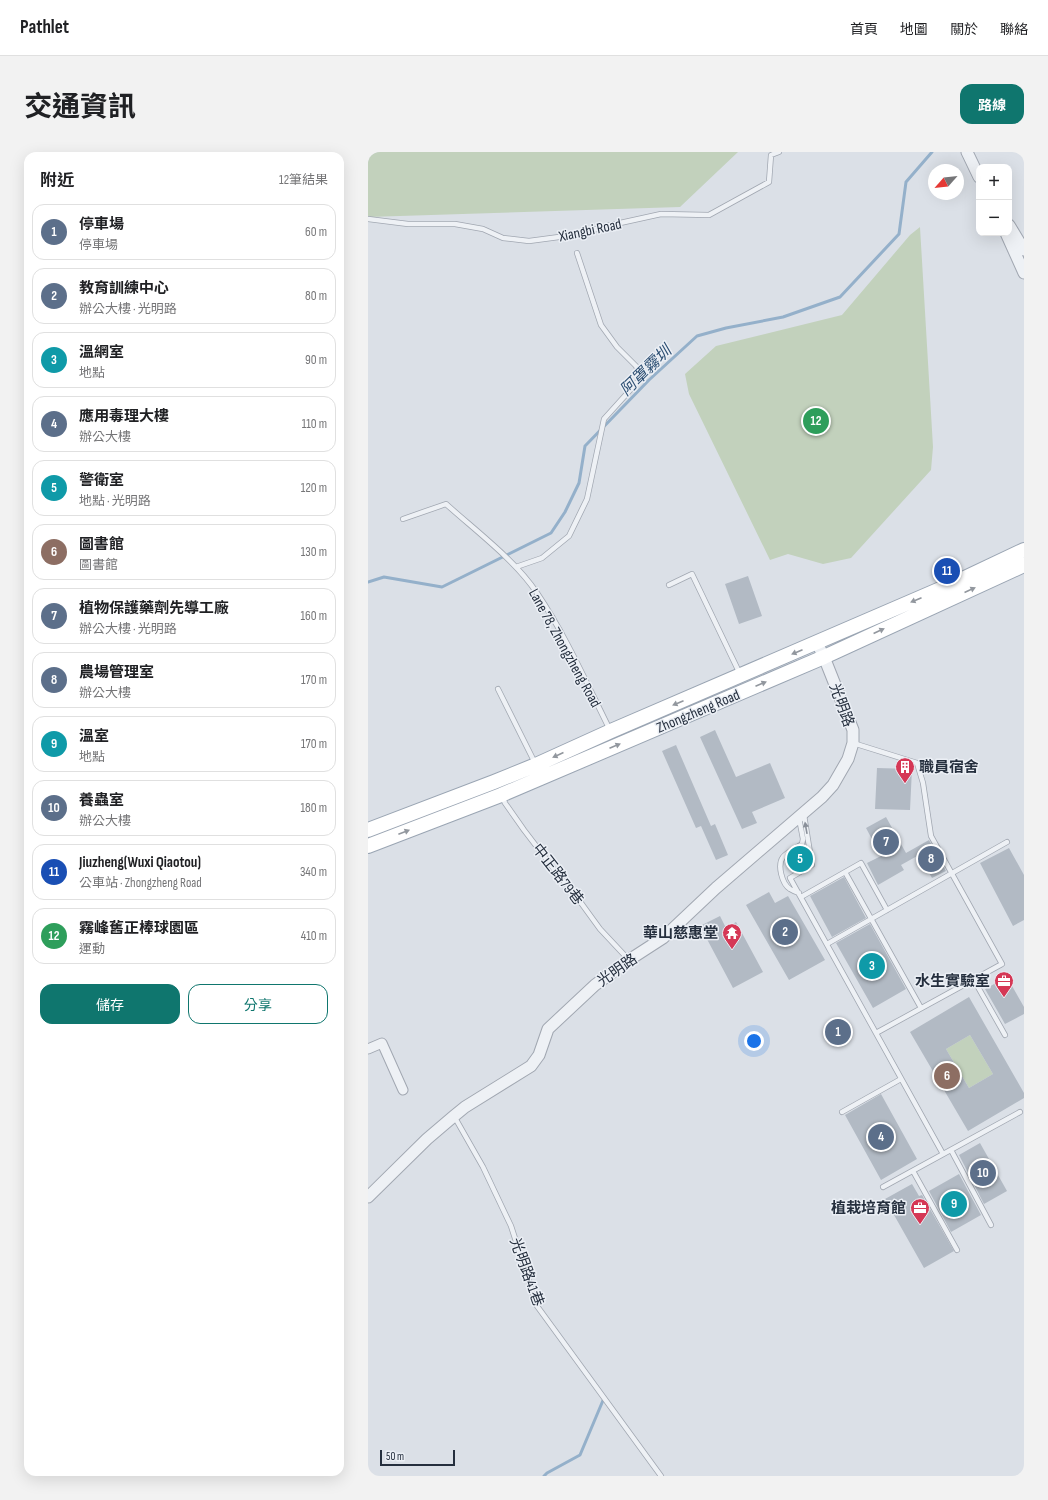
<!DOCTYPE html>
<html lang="zh-TW">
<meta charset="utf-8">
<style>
body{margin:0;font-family:"Sofia Sans Condensed","Noto Sans TC",sans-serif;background:#f2f2f2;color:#202124}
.controls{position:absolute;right:12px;top:12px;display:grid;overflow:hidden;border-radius:8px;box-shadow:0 4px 16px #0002}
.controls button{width:36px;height:36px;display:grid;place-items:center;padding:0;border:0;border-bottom:1px solid #e0e0e0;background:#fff;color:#202124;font:20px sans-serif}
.compass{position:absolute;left:560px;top:12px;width:36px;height:36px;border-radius:50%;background:#fff;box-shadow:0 4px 16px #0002;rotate:243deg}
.scale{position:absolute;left:12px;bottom:10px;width:75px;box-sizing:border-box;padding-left:4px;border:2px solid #252f3e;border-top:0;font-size:11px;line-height:14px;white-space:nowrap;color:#252f3e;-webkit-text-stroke:3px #ebeff5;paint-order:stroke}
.you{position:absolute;left:386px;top:889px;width:14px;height:14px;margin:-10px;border:3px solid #fff;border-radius:50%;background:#1a73e8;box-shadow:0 0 0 6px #1a73e833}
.badge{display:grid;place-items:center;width:26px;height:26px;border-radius:50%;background:#0f766e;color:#fff;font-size:13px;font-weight:700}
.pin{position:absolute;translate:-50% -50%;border:2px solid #fff;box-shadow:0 1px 4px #0006}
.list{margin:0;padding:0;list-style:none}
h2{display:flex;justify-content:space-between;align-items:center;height:52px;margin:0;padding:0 16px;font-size:17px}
h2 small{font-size:13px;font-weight:400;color:#757577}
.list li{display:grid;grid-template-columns:26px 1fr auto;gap:12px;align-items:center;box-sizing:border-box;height:56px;margin:0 8px 8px;padding:0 8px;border:1px solid #e0e0e0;border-radius:12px}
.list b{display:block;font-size:15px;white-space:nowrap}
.list p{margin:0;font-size:13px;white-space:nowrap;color:#757577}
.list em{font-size:13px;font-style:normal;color:#757577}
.actions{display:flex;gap:8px;padding:12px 16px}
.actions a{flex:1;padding:9px 0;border:1px solid #0f766e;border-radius:12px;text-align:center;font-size:14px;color:#0f766e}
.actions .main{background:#0f766e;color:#fff}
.map{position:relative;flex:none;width:656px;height:1324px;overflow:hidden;border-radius:12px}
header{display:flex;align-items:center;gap:24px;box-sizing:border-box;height:56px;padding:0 20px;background:#fff;border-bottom:1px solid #e0e0e0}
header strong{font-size:19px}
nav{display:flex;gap:22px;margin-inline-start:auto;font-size:14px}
.intro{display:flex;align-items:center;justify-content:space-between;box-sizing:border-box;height:96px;padding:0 24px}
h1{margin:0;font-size:28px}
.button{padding:10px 18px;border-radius:12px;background:#0f766e;color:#fff;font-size:14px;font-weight:700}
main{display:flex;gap:24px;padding:0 24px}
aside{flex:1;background:#fff;border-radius:12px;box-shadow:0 4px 16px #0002}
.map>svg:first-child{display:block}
.green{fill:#c2d1bc}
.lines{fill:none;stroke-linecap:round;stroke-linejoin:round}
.stream{stroke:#94b0ca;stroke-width:3}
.building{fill:#b2bac4;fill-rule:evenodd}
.service-casing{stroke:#a1a7b1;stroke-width:6}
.minor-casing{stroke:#a1a7b1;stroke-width:11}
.tertiary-casing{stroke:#a1a7b1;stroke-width:13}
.primary-casing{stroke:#9aa5b3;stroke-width:16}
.service{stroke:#eef1f5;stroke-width:4.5}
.minor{stroke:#eef1f5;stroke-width:9}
.tertiary{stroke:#eef1f5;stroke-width:11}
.primary{stroke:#fff;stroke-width:14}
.oneway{fill:#92979e}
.oneway2{fill:#8a909a}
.labels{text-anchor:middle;stroke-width:3;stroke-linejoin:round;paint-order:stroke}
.street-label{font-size:15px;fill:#252f3e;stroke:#ebeff5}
.poi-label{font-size:15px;font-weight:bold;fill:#252f3e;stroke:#ebeff5;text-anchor:end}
.water-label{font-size:16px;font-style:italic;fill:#2d4f73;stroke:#ebeff5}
</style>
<header>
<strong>Pathlet</strong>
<nav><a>首頁</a><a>地圖</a><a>關於</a><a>聯絡</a></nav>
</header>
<div class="intro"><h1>交通資訊</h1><a class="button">路線</a></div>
<main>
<aside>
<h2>附近<small>12筆結果</small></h2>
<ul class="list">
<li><span class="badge" style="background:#5c6f8a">1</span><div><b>停車場</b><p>停車場</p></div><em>60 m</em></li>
<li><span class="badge" style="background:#5c6f8a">2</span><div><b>教育訓練中心</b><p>辦公大樓 · 光明路</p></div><em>80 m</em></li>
<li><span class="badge" style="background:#0f9aa8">3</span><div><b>溫網室</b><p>地點</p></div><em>90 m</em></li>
<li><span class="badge" style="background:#5c6f8a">4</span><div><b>應用毒理大樓</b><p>辦公大樓</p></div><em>110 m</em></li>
<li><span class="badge" style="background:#0f9aa8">5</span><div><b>警衛室</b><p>地點 · 光明路</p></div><em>120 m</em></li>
<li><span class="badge" style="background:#8d6e63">6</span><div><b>圖書館</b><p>圖書館</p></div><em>130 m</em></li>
<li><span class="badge" style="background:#5c6f8a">7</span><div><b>植物保護藥劑先導工廠</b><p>辦公大樓 · 光明路</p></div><em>160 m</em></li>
<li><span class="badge" style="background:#5c6f8a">8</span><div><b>農場管理室</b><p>辦公大樓</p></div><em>170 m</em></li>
<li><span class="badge" style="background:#0f9aa8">9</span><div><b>溫室</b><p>地點</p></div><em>170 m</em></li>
<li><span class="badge" style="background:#5c6f8a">10</span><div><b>養蟲室</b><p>辦公大樓</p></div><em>180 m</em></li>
<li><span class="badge" style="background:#1a4fb4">11</span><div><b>Jiuzheng(Wuxi Qiaotou)</b><p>公車站 · Zhongzheng Road</p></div><em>340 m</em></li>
<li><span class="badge" style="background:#2e9e5b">12</span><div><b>霧峰舊正棒球園區</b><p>運動</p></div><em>410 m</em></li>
</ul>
<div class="actions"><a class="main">儲存</a><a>分享</a></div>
</aside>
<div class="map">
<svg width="656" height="1324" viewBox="0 0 656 1324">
<rect width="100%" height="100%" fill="#dbe0e7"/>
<path class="green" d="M 0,0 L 370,0 L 312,55 L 0,65 Z
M 552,75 L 565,295 L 563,318 L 483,406 L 455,412 L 420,402 L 402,408 L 321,242 L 317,222 L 348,194 L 474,163 L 542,83 Z
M 602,883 L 625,922 L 601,936 L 578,897 Z"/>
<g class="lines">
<path class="stream" d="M 0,430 L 16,425 L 74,435 L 183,381 L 197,360 L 211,331 L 217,294 L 281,228 L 329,184 L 358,176 L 415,165 L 472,145 L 531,82 L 538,30 L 564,0
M 176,1324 L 179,1321 L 212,1303 L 236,1246"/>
</g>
<path class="building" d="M 380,424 L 394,464 L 371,472 L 357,432 Z
M 347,578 L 368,625 L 402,611 L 417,646 L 384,660 L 389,671 L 374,677 L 332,585 Z
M 308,593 L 343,674 L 347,672 L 360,703 L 348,708 L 333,674 L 328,676 L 294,599 Z
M 509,616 L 544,617 L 542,658 L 507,657 Z
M 518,665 L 538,701 L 561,688 L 578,719 L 564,726 L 551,703 L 533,713 L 536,718 L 510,733 L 499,711 L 513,704 L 498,676 Z
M 641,696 L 656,723 L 656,768 L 645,774 L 612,711 Z
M 436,700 L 439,707 L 428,713 L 424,706 Z
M 476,725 L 498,766 L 464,785 L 442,744 Z
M 401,740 L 407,751 L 420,744 L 457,808 L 421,828 L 378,753 Z
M 352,764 L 358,776 L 368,770 L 395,820 L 365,836 L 332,774 Z
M 502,772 L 538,837 L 505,856 L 468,791 Z
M 639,825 L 656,855 L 656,862 L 637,872 L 617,837 Z
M 601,845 L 656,941 L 656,946 L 600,979 L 542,880 ZM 602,883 L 625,922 L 601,936 L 578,897 Z
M 513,942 L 549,1007 L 513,1028 L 477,963 Z
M 612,991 L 639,1039 L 616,1052 L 591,1003 Z
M 591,1022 L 613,1063 L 583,1080 L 561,1039 Z
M 544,1032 L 551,1044 L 554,1043 L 586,1099 L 556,1116 L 517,1047 Z"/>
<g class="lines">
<defs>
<path id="service" d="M 0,67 L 40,72 L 87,72 L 115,77 L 135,86 L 161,89 L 206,83 L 243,73 L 293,62 L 341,63 L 401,30 L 403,3 L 411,0
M 35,367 L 78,352 C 108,379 147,408 169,441 C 198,484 219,532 242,578
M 148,415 L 174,406 L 201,384 L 219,347 L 236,267 L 273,226 L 268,214 L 249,195 L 233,173 L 209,101
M 301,433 L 324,422 L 372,522
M 130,537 L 167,611
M 485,591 L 549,611 L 555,631 L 563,684 L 634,812 L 508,881
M 134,644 L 137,651 L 156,678 L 185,716 L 208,744 L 232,777 L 261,808
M 436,663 L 444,713 L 422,726 L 575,1002
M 431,666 L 435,687 L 434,692 C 428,696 419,700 415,705 C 409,713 414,732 422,737 C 425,739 428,740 431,741
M 477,720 L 553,856
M 433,745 L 493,711 L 519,758
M 459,792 L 639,690
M 606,828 L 637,883
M 474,960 L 533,927
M 86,964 L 115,1015 L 143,1074 L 169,1154 L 293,1324
M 583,998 L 623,1073
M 545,1019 L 589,1098
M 515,1035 L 652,960"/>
<path id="minor" d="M 0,897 L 14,891 L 35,938"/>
<path id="tertiary" d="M 599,0 L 611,25
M 641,73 L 656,98
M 638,81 L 656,121
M 0,1045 L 59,987 L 86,964 L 97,955 L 163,914 L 171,903 L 180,877 L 227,833 L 261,808 L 295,786 L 348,736 L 454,645 L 465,633 L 480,607 L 485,591 L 485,578 L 456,505 L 449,491"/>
<path id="primary" d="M 0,678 L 126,630 L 168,613 L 243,579 L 584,432 L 656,398
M 0,694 L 133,643 L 456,505 L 656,413"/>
</defs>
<use href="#service" class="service-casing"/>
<use href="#minor" class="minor-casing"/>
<use href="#tertiary" class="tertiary-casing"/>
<use href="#primary" class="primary-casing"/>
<use href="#service" class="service"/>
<use href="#minor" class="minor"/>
<use href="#tertiary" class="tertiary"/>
<use href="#primary" class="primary"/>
</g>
<defs><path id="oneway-solid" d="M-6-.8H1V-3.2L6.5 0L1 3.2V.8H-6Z"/></defs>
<g class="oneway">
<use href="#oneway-solid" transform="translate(602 438) rotate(-24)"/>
<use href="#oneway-solid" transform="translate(548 448) rotate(157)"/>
<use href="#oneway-solid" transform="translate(511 479) rotate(-25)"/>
<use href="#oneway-solid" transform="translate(429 500) rotate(157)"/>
<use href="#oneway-solid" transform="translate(393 532) rotate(-23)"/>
<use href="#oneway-solid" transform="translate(310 551) rotate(157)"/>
<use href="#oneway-solid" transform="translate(247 594) rotate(-23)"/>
<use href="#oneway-solid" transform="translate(190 603) rotate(156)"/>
<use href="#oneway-solid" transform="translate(36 680) rotate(-21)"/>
</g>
<use class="oneway2" href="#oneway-solid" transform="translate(438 676) rotate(-100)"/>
<defs>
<symbol id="building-pin" viewBox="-11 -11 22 30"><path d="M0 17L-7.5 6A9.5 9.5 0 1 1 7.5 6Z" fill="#d53755" stroke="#ebeff5"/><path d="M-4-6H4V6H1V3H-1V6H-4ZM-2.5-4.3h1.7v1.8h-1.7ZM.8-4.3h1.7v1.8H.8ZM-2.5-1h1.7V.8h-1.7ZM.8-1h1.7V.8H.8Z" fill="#fff"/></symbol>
<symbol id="temple-pin" viewBox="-11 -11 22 30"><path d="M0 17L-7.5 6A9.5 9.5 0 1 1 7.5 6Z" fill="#d53755" stroke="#ebeff5"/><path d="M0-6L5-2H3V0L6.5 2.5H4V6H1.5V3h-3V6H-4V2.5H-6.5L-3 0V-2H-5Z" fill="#fff"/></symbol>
<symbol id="office-pin" viewBox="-11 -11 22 30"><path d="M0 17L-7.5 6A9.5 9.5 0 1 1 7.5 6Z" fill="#d53755" stroke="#ebeff5"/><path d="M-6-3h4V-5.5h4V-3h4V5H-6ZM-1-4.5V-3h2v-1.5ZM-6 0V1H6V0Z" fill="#fff"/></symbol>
</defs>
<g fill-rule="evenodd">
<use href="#building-pin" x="526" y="604" width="22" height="30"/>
<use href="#temple-pin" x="353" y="770" width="22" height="30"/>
<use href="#office-pin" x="625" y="818" width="22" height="30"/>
<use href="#office-pin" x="541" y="1045" width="22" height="30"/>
</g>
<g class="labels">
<g class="street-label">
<text transform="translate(222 78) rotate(-12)" y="5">Xiangbi Road</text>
<text transform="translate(197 496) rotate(61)" y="5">Lane 78, Zhongzheng Road</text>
<text transform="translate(474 553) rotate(70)" y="5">光明路</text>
<text transform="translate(330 559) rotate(-23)" y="5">Zhongzheng Road</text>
<text transform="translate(190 722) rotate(52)" y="5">中正路79巷</text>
<text transform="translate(249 818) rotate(-35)" y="5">光明路</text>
<text transform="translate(159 1120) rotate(70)" y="5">光明路41巷</text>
</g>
<g class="poi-label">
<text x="551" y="620" text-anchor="start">職員宿舍</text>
<text x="350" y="786">華山慈惠堂</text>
<text x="622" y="834">水生實驗室</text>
<text x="538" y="1061">植栽培育館</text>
</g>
<g class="water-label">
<text transform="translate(277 218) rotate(-44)" y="6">阿罩霧圳</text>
</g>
</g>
</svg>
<div class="controls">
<button>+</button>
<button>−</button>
</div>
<svg class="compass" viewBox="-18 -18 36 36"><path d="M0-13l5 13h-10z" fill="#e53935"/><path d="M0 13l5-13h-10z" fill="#757577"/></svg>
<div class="scale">50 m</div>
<div class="you"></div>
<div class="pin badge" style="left:470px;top:880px;background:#5c6f8a">1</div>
<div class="pin badge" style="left:417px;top:780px;background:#5c6f8a">2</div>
<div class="pin badge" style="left:504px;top:814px;background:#0f9aa8">3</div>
<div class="pin badge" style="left:513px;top:985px;background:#5c6f8a">4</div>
<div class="pin badge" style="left:432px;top:707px;background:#0f9aa8">5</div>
<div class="pin badge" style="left:579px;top:924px;background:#8d6e63">6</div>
<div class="pin badge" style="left:518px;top:690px;background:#5c6f8a">7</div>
<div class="pin badge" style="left:563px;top:707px;background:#5c6f8a">8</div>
<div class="pin badge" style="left:586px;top:1052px;background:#0f9aa8">9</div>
<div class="pin badge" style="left:615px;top:1021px;background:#5c6f8a">10</div>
<div class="pin badge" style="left:579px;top:419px;background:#1a4fb4">11</div>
<div class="pin badge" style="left:448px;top:269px;background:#2e9e5b">12</div>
</div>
</main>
